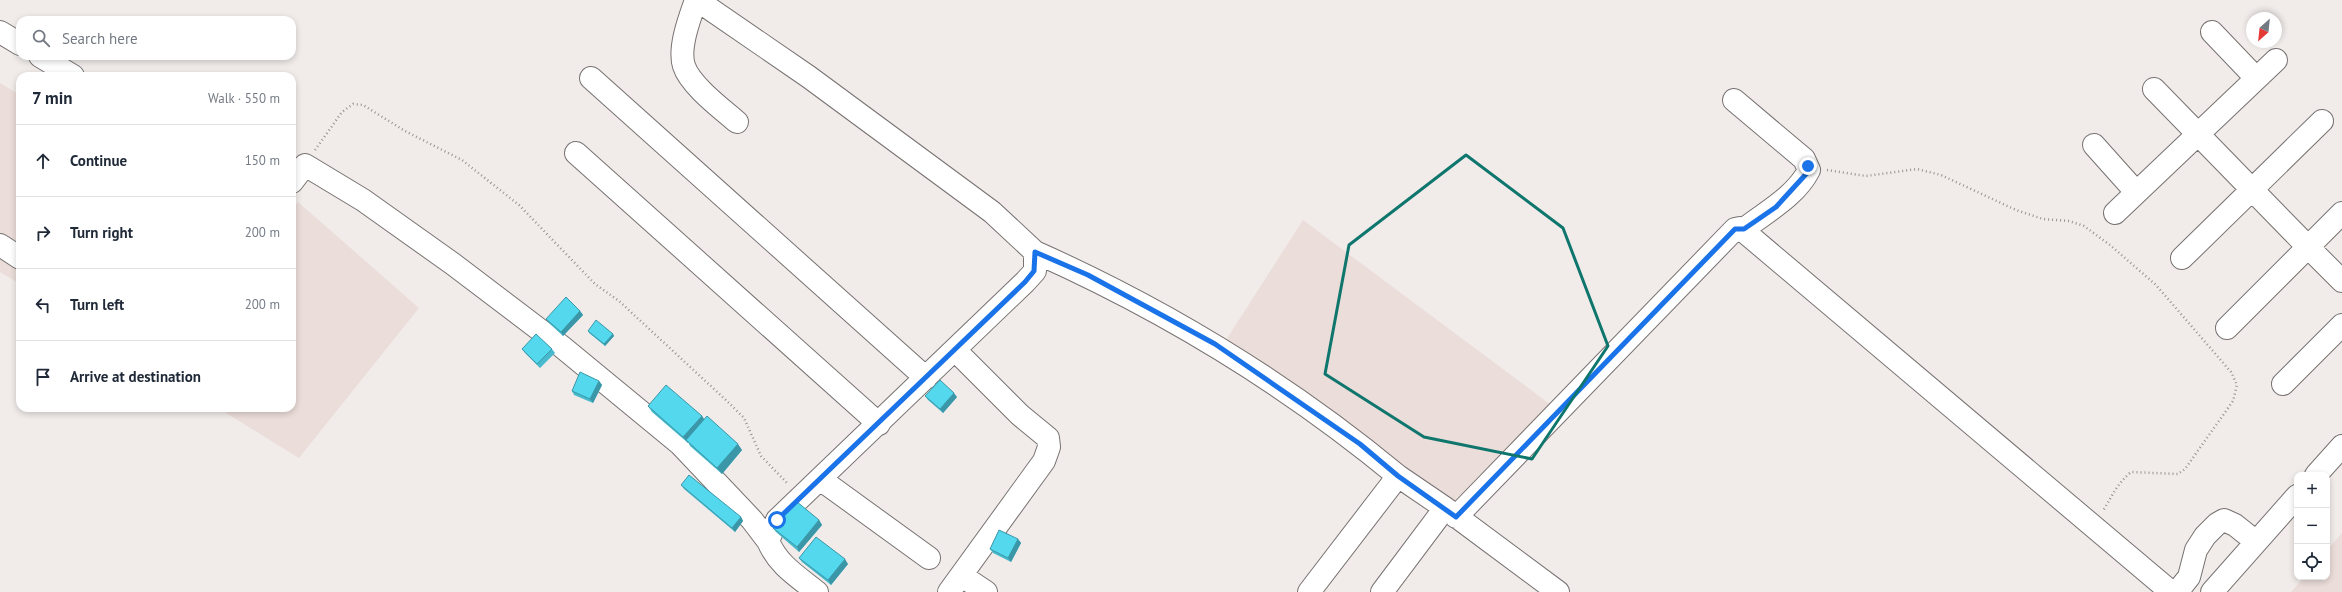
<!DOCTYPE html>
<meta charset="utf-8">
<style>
body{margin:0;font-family:"PT Sans",sans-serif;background:#f2f2f3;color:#1f2937}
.controls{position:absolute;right:12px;bottom:12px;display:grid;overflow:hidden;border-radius:8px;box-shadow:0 2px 6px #0003}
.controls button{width:36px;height:36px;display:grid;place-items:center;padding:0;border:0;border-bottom:1px solid #e0e1e3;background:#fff;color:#1f2937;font:20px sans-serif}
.compass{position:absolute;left:2246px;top:12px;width:36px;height:36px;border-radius:50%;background:#fff;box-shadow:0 2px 6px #0003;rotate:207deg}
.stop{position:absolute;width:12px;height:12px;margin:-9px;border:3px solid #1a73e8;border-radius:50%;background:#fff}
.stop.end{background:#1a73e8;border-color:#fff;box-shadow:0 1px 4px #0008}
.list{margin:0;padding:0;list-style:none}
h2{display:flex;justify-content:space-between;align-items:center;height:52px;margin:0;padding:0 16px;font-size:17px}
h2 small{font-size:13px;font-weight:400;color:#747a83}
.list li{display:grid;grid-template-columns:26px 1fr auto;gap:12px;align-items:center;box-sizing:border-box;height:72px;padding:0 16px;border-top:1px solid #e0e1e3}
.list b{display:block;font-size:15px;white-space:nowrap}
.list em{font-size:13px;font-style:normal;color:#747a83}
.icon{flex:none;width:22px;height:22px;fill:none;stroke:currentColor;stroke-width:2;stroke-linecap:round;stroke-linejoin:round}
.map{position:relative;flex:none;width:2342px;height:592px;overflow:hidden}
.search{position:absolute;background:#fff;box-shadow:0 2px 6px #0003;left:16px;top:16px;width:280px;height:44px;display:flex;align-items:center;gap:10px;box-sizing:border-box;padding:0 14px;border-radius:12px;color:#747a83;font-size:15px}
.panel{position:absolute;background:#fff;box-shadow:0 2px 6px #0003;left:16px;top:72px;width:280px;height:340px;border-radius:12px}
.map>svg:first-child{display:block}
.built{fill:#ebddd9}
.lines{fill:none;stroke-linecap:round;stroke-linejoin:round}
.minor-casing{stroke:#777271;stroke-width:24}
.path{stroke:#969391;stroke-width:2.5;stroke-dasharray:1 3;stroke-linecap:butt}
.minor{stroke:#fff;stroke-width:22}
.wall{fill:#48bacd}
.shaded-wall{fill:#3b97a7}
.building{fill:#54d8ee;stroke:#3b97a7}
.route{stroke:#1a73e8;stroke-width:5}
.marked{fill:none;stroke:#0f766e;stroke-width:3;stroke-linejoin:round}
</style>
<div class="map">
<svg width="2342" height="592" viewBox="0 0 2342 592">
<rect width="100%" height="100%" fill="#f1ecea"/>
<path class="built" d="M 0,83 L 20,95 L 20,284 L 0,272 Z
M 298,202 L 419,308 L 299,458 L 218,408 L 292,408 L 292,209 Z
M 1303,220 L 1555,408 L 1457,504 L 1226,340 Z
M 2342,533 L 2342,592 L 2291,592 L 2304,577 L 2327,577 L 2327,550 Z"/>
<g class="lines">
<defs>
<path id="minor" d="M 696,0 C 690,17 678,48 684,66 C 690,85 722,109 737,122
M 697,0 L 809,77 L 992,212 L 1035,252 L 1035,271 L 1025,282 L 777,520 L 768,541 C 778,565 797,576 817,592
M 0,32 L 20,44
M 2212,32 L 2256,78
M 40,56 L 73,76
M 591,78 L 926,378
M 2154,89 L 2308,247 L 2342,213
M 1734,100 L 1804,159 L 1809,170 C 1796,196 1766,212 1744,229
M 2094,145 L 2136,192
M 576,153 L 879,424
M 292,182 L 305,165 L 363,200 L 453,264 L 561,346 L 680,444 L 752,520 L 768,541
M 2115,213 L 2276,60
M 0,245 L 20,258
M 1035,252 C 1165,310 1288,385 1398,476 L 1309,592
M 2182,258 L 2322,121
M 2227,328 L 2308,247 L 2342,281
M 2283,384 L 2342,325
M 2316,475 L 2342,446
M 820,479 L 929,558
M 1445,508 L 1558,592
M 1456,517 L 1735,229 L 1740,228 L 2171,592
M 962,576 L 986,592
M 949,592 L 1044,461 L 1049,447 L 1048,438 L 1020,415 L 955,350
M 1382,592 L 1445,508 L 1398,476
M 2177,592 L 2189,577 L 2196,550 L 2205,536 L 2217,524 L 2224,520 L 2235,525 L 2255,541
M 2212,592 L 2297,496"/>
</defs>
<use href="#minor" class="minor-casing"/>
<path class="path" d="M 315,150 L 342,112 L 353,104 L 363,105 L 405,131 L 462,160 L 519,205 L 595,284 L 619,301 L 728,402 L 744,418 L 761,456 L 788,484
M 1827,170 L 1866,176 L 1917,169 L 1941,175 L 2016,210 L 2043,219 L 2069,221 L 2084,226 L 2110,245 L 2156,285 L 2231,372 L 2237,385 L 2233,401 L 2185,469 L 2178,474 L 2131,472 C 2117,484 2112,496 2103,511"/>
<use href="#minor" class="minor"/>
</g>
<path class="wall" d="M 580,311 L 583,315 L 563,336 L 549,323 L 546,319 Z
M 588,331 L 613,334 L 614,336 L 605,346 L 589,333 Z
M 522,349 L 552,349 L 555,353 L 540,368 L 525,353 Z
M 599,381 L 602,385 L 593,403 L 574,395 L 572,391 Z
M 925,396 L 957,397 L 943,413 L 928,400 Z
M 648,406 L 702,416 L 704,419 L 742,450 L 722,474 L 690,446 L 688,442 L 688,443 L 652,412 Z
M 681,485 L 741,517 L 743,521 L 735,532 L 684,489 Z
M 819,520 L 822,525 L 799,552 L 776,532 L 773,528 Z
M 1018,539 L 1021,543 L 1011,562 L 993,553 L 990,549 Z
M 799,558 L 848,564 L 831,585 L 802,562 Z"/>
<path class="shaded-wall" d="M 580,311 L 583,315 L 563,336 L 561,332 Z
M 613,334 L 614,336 L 605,346 L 604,344 Z
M 599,381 L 602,385 L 593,403 L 590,399 Z
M 954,393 L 957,397 L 943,413 L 940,409 Z
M 702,416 L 706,422 L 686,440 L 688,442 L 688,443 L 683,437 Z
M 738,444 L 742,450 L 722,474 L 717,468 Z
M 741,517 L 743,521 L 735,532 L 732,528 Z
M 819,520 L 822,525 L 799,552 L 797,547 Z
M 1018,539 L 1021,543 L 1011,562 L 1008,558 Z
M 845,559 L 848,564 L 831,585 L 828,580 Z"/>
<path class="building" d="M 566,297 L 580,311 L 561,332 L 546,319 Z
M 596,320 L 613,334 L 604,344 L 588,331 Z
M 536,334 L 552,349 L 537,364 L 522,349 Z
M 580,372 L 599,381 L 590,399 L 572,391 Z
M 940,380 L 954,393 L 940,409 L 925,396 Z
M 666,385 L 702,416 L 683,437 L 648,406 Z
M 707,416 L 738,444 L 717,468 L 686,440 Z
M 689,475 L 741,517 L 732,528 L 681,485 Z
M 796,501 L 819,520 L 797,547 L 773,528 Z
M 999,530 L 1018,539 L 1008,558 L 990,549 Z
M 816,537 L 845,559 L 828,580 L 799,558 Z"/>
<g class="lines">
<path class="route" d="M 777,520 L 1025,282 L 1034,271 L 1035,252 L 1088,275 L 1215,344 L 1360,444 L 1398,476 L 1456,517 L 1735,229 L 1744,229 L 1776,207 L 1807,173 L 1808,166"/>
</g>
<path class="marked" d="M 1466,155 L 1563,228 L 1608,346 L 1532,459 L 1424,437 L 1325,374 L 1349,245 Z"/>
</svg>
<div class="controls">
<button>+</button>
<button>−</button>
<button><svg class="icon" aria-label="locate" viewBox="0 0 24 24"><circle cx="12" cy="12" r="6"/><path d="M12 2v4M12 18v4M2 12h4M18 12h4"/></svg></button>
</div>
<svg class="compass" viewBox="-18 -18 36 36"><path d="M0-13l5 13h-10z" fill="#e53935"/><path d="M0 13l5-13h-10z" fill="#747a83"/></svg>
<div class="stop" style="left:777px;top:520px"></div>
<div class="stop end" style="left:1808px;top:166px"></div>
<div class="search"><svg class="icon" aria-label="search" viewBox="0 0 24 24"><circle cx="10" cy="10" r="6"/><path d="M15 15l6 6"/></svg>Search here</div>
<section class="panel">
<h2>7 min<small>Walk · 550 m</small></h2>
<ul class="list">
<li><svg class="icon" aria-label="ahead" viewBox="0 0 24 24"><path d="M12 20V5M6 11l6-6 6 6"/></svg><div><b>Continue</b></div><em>150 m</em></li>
<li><svg class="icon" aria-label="right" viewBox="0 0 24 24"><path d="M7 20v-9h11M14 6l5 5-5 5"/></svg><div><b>Turn right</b></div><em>200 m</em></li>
<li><svg class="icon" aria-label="left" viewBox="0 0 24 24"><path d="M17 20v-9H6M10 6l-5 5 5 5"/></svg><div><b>Turn left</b></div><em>200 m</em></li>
<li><svg class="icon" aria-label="arrive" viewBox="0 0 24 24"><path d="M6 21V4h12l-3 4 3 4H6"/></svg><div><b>Arrive at destination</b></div></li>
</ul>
</section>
</div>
